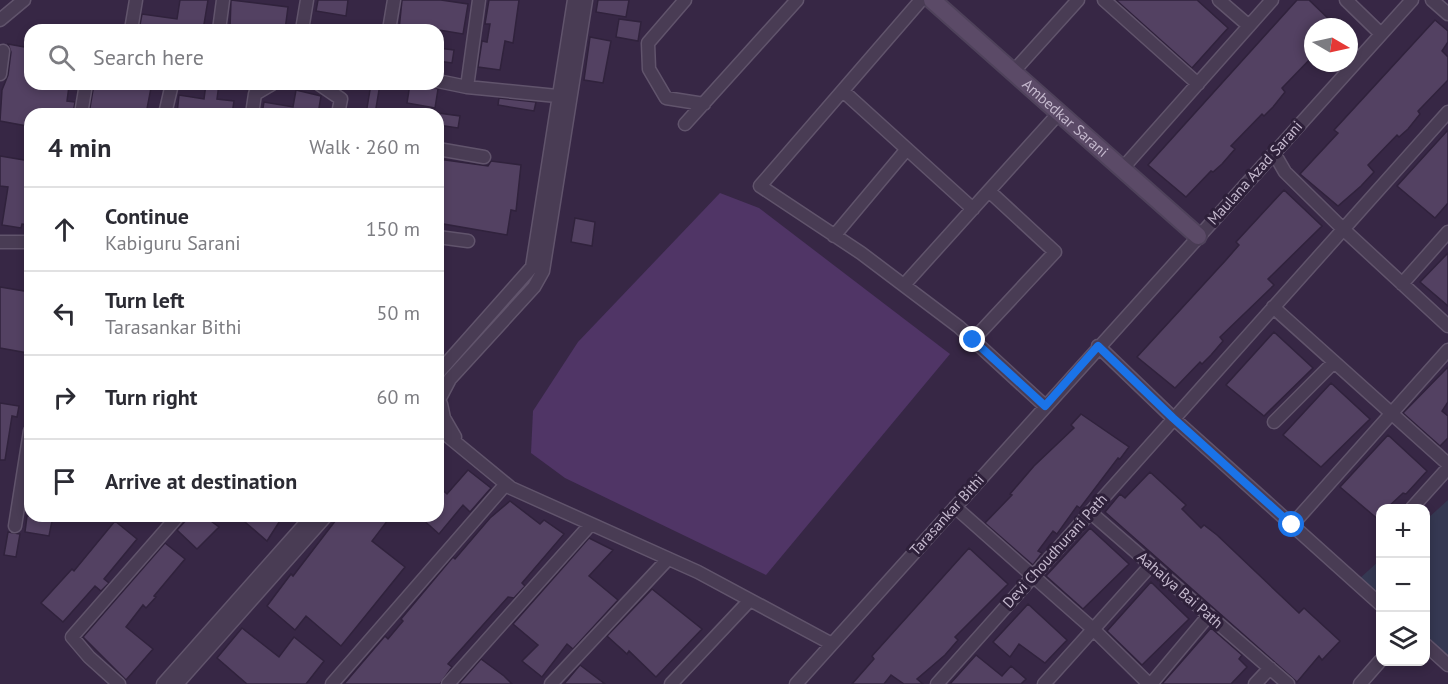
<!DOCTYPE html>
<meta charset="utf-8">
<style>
body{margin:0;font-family:"PT Sans",sans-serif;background:#f2f2f3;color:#2b2b33}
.controls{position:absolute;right:18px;bottom:18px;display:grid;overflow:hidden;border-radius:12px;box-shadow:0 3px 9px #0003}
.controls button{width:54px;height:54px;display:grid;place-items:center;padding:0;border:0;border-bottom:2px solid #e1e1e2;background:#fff;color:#2b2b33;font:30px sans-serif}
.compass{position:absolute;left:1304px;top:18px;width:54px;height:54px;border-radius:50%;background:#fff;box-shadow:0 3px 9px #0003;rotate:99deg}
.stop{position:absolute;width:18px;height:18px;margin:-14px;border:4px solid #1a73e8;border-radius:50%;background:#fff}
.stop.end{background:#1a73e8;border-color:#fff;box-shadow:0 2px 6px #0008}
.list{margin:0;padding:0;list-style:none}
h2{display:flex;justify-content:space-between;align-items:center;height:78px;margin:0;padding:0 24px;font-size:26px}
h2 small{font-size:20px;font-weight:400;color:#7c7c81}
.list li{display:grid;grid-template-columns:39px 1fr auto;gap:18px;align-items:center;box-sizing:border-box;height:84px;padding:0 24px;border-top:2px solid #e1e1e2}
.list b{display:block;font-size:22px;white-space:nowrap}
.list p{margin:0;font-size:20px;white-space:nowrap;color:#7c7c81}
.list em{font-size:20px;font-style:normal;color:#7c7c81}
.icon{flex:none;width:33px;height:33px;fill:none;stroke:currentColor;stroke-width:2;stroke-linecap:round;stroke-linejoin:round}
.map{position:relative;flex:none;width:1448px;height:684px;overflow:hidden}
.search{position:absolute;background:#fff;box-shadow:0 3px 9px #0003;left:24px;top:24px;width:420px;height:66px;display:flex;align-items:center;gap:15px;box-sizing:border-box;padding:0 21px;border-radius:18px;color:#7c7c81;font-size:22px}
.panel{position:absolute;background:#fff;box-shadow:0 3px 9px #0003;left:24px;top:108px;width:420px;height:414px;border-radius:18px}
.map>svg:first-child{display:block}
.green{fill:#353852}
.water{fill:#503566}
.building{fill:#534162;stroke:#30223c;stroke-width:1.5}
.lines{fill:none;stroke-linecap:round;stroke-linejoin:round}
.street-casing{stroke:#61546c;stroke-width:15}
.secondary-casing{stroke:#4f425b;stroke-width:20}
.street{stroke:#493c54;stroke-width:12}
.secondary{stroke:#5b4a67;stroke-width:16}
.route{stroke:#1a73e8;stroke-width:8}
.labels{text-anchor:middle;stroke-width:6;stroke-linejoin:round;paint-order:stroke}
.street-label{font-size:15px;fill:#c5b9ce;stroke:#2e203a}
</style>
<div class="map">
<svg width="1448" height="684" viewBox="0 0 1448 684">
<rect width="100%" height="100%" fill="#372745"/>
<path class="green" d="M 1448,500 L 1448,664 L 1426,643 L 1426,520 Z
M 1380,560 L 1380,600 L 1358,580 Z"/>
<path class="water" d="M 720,193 L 759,208 L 950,354 L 766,575 L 565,478 L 531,453 L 533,411 L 578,342 Z"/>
<path class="building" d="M 180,0 L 208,0 L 203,30 L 139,30 L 142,14 L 177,19 Z
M 231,0 L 288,7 L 285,30 L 230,28 Z
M 318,0 L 348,0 L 346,16 L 316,11 Z
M 402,0 L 441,0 L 468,4 L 463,34 L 439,30 L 399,30 Z
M 489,0 L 519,0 L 513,43 L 505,41 L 500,70 L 478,67 L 482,41 L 487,42 L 490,24 L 485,24 Z
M 598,0 L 629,0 L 626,17 L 596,12 Z
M 1116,0 L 1197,0 L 1228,28 L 1192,68 Z
M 1297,0 L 1309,0 L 1337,27 L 1313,27 L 1313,56 L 1282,88 L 1285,92 L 1273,107 L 1264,116 L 1262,114 L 1231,146 L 1235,149 L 1222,164 L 1213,172 L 1211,171 L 1186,197 L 1148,165 Z
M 619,19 L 641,22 L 638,41 L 616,37 Z
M 1435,20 L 1448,31 L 1448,42 L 1442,51 L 1448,57 L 1448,80 L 1418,111 L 1420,114 L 1408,129 L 1399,137 L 1397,135 L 1368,165 L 1374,172 L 1361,186 L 1338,206 L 1300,174 L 1338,133 L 1334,130 Z
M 590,37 L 611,41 L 603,83 L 584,80 Z
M 8,44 L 30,48 L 30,84 L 69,86 L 67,101 L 75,102 L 73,114 L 29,114 L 27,126 L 0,121 L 2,90 L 8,75 L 11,52 Z
M 438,48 L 454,50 L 452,63 L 438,61 Z
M 94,84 L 124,84 L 151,88 L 146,114 L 116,111 L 115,114 L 89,114 Z
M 206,84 L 219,84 L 217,99 L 234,101 L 232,114 L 177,114 L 179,95 L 204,99 Z
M 371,84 L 380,84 L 375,114 L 366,114 Z
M 410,84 L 430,84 L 438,89 L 435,108 L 407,103 Z
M 296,90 L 321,96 L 318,114 L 262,114 L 264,102 L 293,107 Z
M 499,98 L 536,102 L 534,111 L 498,105 Z
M 438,113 L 460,116 L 458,128 L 438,125 Z
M 1448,130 L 1448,203 L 1435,218 L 1397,186 Z
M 0,156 L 30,161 L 30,225 L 22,224 L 21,228 L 2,225 L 8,187 L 0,186 Z
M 438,159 L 488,166 L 491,161 L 521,165 L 516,211 L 511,210 L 507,235 L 438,223 Z
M 1284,190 L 1322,226 L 1268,279 L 1274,285 L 1220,337 L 1223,341 L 1211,355 L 1202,364 L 1200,362 L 1175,388 L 1137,357 L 1226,260 L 1239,245 L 1236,242 Z
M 575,218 L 595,222 L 592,246 L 571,242 Z
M 1448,253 L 1448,306 L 1420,282 Z
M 0,287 L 30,292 L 28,353 L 0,348 Z
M 1274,332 L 1313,368 L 1264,416 L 1226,385 Z
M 1448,367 L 1448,402 L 1442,411 L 1448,416 L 1448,438 L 1440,446 L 1403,413 Z
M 1331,383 L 1370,419 L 1321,467 L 1283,435 Z
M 0,403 L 19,406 L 17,417 L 12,416 L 5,460 L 0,460 Z
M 1081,414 L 1129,447 L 1120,459 L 1118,458 L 1080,508 L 1077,506 L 1057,534 L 1053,531 L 1038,551 L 1042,553 L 1033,565 L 985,523 L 1012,495 L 1010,494 L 1034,466 L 1074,428 L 1071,425 Z
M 1388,435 L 1427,471 L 1406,494 L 1403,493 L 1387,508 L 1380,508 L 1380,521 L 1340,487 Z
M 468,470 L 491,488 L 470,512 L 463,505 L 439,534 L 419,516 L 438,516 L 438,486 L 447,494 Z
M 1150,472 L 1186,505 L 1182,509 L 1201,528 L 1204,525 L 1217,535 L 1299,613 L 1304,608 L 1340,641 L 1322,660 L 1319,656 L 1297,682 L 1105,512 L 1120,494 L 1125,498 Z
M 510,501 L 540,524 L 544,520 L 564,534 L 522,583 L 525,586 L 514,598 L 508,597 L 448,664 L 452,667 L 440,684 L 344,684 L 385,636 L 388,639 L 403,621 L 401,619 L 453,557 L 455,559 L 490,518 Z
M 27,516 L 53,516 L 49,536 L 25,532 Z
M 190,516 L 204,516 L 219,527 L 197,549 L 177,530 Z
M 238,516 L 283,516 L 267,541 Z
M 339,516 L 391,516 L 372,541 L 405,567 L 341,646 L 306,616 L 295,630 L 267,606 L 291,574 L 293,576 Z
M 115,521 L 137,539 L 104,579 L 109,583 L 101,591 L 95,586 L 63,622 L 41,603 L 72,569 L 74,571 Z
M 1090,528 L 1129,564 L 1083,609 L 1046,576 Z
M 8,532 L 20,534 L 16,557 L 4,555 Z
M 589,538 L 613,550 L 589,576 L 618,600 L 573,649 L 567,644 L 542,677 L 522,661 L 538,645 L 513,624 Z
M 165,543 L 185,559 L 154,596 L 156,597 L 146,608 L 143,605 L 126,627 L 153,649 L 126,680 L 83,637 Z
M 969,548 L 1008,584 L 955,637 L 958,640 L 945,655 L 917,679 L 923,684 L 904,684 L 891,675 L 884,684 L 852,684 L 874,659 L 872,656 Z
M 1151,582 L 1189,619 L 1142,665 L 1107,631 Z
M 652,589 L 702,629 L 656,677 L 629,651 L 627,654 L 607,636 Z
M 1028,604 L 1067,640 L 1045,663 L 1019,644 L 1010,657 L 993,642 Z
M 242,628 L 279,657 L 294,637 L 324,661 L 306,684 L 247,684 L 217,658 Z
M 1211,628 L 1242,655 L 1239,659 L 1247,667 L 1231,684 L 1162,684 Z
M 976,655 L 1002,676 L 1011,666 L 1026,679 L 1021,684 L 950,684 Z
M 481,659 L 504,676 L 512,684 L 459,684 Z
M 580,665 L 605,684 L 564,684 Z"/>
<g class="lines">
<defs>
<path id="street" d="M 685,0 L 648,43 L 649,69 L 666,98 L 704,104
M 921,0 L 760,186 L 861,253 L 959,327 L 1045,406
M 1104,0 L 1198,84
M 1219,0 L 1249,26
M 1346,0 L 1381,34
M 1432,0 L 1448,14
M 0,20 L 24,0
M 131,30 L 136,0
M 219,30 L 223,0
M 302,30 L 307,0
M 389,30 L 394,0
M 1013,72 L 1078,0
M 0,74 L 3,51
M 438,81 L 467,87 L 567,97
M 319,84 L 341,99 L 338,114
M 467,87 L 479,0
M 843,91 L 973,209
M 81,114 L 86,84
M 165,114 L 172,84
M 252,114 L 255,94 L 272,84
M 685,124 L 797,0
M 438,149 L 484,157
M 1274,153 L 1285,172 L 1343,229 L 1448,326
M 1122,169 L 1272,0
M 834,236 L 907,149
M 438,237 L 468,241
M 0,242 L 30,242
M 1402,284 L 1448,232
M 904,285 L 1059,113
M 1273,307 L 1448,464
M 973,340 L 1055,252 L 989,191
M 1098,346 L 1173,418 L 1380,604
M 438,373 L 532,267 L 574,0
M 440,398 L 450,379 L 534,287 L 543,271 L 586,0
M 441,404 L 444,418 L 455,437
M 1274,422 L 1334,362
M 438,428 L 511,488 L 698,572 L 832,644
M 955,507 L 1093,629 L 1149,684
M 1412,508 L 1448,468
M 1090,512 L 1288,684
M 1292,525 L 1448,350
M 15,526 L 30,431
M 1426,645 L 1448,665
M 119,684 L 89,657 L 72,637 L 178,516
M 163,684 L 312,516
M 177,684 L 326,516
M 332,684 L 506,484
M 448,684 L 590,525
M 551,684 L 668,559
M 671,684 L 750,600
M 796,684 L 1412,0
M 937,684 L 1448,112
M 1044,684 L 1151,565
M 1151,684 L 1209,615
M 1255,684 L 1270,668
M 1360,684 L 1380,661"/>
<g id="secondary">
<path id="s1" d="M 932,0 L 1198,236"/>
</g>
</defs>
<use href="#street" class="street-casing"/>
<use href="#secondary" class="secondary-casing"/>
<use href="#street" class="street"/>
<use href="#secondary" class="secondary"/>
</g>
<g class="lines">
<path class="route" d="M 973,340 L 1045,406 L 1098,346 L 1173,418 L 1292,525"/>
</g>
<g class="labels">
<g class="street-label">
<text dy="5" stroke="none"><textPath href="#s1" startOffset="178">Ambedkar Sarani</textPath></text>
<text transform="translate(1255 173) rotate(-48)" y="5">Maulana Azad Sarani</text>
<text transform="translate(947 515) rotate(-48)" y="5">Tarasankar Bithi</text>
<text transform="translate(1055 551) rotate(-48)" y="5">Devi Choudhurani Path</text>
<text transform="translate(1180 590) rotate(41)" y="5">Aahalya Bai Path</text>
</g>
</g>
</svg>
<div class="controls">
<button>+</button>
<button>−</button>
<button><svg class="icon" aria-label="layers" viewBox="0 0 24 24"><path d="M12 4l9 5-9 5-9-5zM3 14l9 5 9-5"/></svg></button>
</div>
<svg class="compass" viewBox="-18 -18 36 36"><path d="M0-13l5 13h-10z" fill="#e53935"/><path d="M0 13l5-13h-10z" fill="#7c7c81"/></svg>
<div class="stop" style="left:1292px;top:525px"></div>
<div class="stop end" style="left:973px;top:340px"></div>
<div class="search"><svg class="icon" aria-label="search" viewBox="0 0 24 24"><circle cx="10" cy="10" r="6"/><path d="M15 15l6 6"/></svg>Search here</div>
<section class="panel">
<h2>4 min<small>Walk · 260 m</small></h2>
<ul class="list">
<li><svg class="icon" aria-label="ahead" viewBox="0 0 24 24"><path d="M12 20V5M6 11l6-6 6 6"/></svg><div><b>Continue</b><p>Kabiguru Sarani</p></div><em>150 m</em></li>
<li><svg class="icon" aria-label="left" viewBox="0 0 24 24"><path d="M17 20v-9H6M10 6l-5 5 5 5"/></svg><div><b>Turn left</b><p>Tarasankar Bithi</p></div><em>50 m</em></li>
<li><svg class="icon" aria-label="right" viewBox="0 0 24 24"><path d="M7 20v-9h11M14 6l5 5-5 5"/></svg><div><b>Turn right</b></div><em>60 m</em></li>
<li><svg class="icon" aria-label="arrive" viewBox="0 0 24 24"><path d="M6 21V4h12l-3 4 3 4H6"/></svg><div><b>Arrive at destination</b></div></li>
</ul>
</section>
</div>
